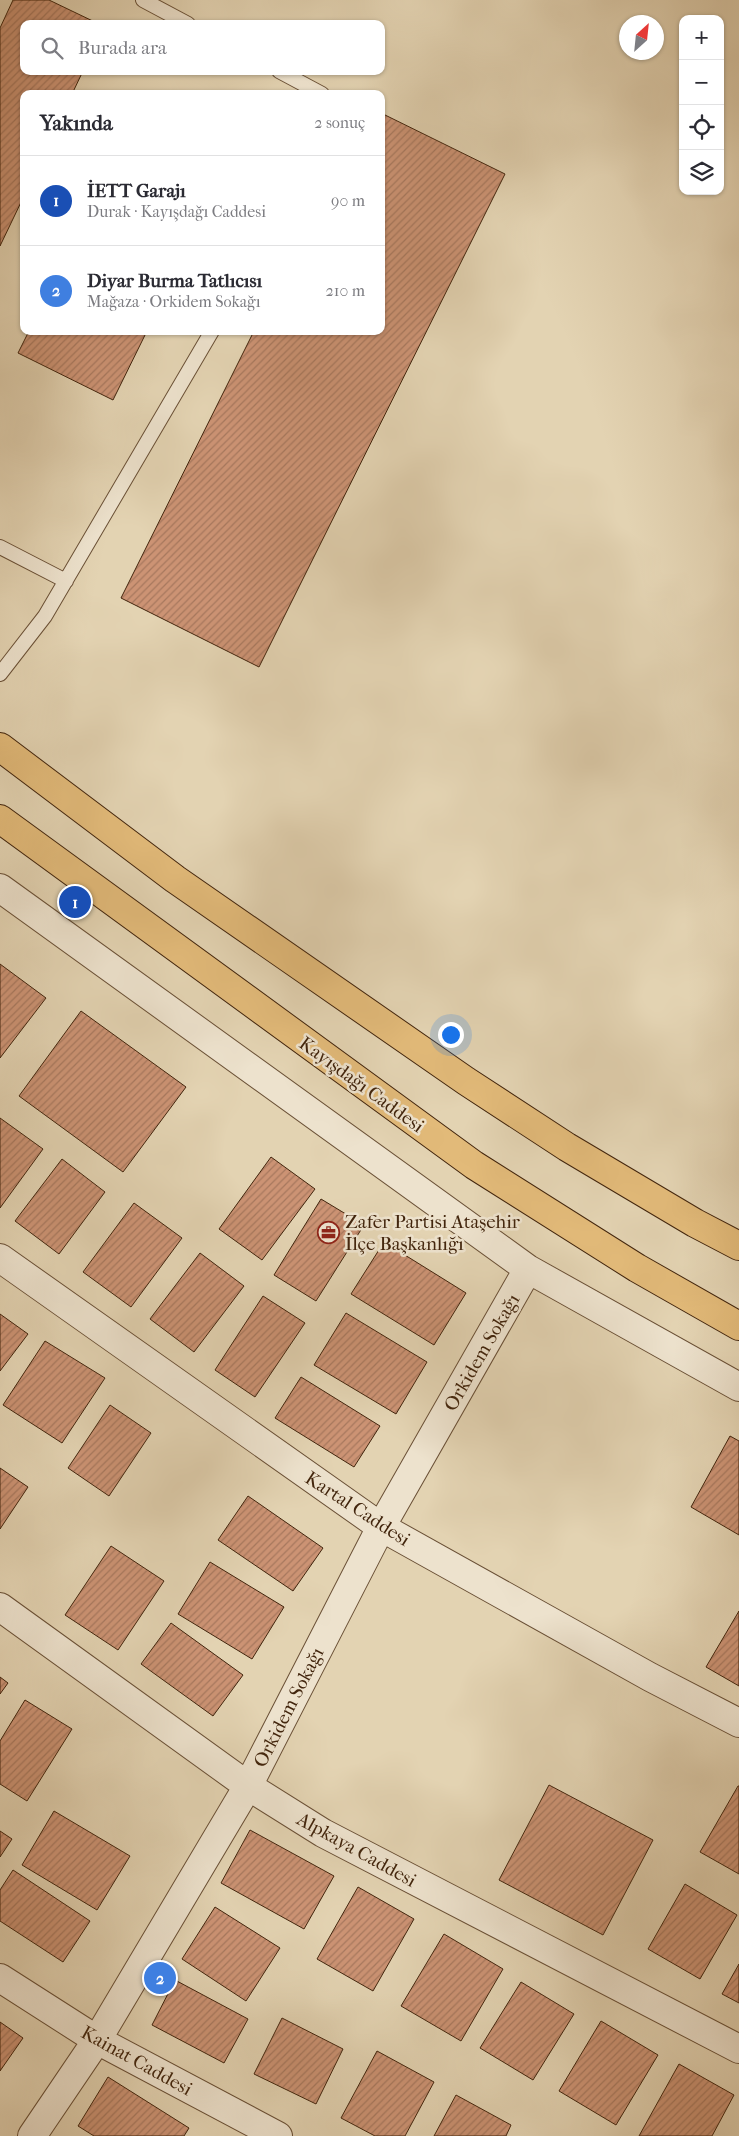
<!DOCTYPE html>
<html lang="tr">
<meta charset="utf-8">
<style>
body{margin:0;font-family:"IM FELL French Canon",serif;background:#f7f7f7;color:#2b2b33}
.controls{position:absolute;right:15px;top:15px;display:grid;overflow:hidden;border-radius:10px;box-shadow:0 1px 4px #0004}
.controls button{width:45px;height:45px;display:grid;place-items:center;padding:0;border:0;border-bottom:1px solid #e1e1e2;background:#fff;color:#2b2b33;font:25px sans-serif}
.compass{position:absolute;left:619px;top:15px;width:45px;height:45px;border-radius:50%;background:#fff;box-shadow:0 1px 4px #0004;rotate:27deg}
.you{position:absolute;left:450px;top:1034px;width:18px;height:18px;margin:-12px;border:4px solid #fff;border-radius:50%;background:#1a73e8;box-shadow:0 0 0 8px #1a73e833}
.badge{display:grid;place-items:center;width:32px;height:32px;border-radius:50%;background:#8f2418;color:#fff;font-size:16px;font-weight:700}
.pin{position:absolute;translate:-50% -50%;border:2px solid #fff;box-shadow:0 1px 5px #0006}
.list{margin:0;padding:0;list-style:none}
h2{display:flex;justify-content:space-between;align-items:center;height:65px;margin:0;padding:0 20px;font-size:21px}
h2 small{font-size:16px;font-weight:400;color:#7c7c81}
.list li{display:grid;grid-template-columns:32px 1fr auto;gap:15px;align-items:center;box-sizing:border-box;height:90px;padding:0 20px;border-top:1px solid #e1e1e2}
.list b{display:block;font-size:19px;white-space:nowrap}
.list p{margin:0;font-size:16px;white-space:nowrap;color:#7c7c81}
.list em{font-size:16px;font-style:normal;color:#7c7c81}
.icon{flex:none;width:28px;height:28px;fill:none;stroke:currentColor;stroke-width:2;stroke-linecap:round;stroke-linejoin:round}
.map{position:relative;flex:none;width:739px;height:2136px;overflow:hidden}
.search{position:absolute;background:#fff;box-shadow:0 1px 4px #0004;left:20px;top:20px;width:365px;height:55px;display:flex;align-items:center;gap:12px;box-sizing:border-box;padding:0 18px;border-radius:10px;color:#7c7c81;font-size:19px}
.panel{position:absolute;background:#fff;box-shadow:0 1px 4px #0004;left:20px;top:90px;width:365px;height:245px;border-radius:10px}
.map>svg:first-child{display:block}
.building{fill:url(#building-hatch);stroke:#42250d}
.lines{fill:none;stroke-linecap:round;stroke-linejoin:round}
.lane-casing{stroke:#6a5036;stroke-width:16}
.street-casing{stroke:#6a5036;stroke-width:30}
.primary-casing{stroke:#42250d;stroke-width:30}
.lane{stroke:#ede2cd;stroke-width:14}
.street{stroke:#ede2cd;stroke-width:28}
.primary{stroke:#e2ba79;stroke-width:28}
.labels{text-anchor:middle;stroke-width:5;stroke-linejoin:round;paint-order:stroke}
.street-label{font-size:19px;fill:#42250d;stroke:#ede2cd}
.poi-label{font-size:19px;fill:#42250d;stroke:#ede2cd;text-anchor:start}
</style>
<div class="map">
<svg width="739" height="2136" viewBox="0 0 739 2136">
<defs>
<pattern id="building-hatch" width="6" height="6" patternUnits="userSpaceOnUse" patternTransform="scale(1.25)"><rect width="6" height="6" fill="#cc9374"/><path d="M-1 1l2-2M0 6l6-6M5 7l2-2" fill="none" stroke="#a7785e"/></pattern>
</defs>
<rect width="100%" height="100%" fill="#e3d3b2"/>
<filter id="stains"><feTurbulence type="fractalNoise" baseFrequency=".004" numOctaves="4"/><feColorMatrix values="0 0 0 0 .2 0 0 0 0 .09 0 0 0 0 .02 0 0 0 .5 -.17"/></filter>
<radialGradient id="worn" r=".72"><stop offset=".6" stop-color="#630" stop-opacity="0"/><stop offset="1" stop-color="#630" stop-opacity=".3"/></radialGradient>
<path class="building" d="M 13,0 L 49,0 L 99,24 L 24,24 L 24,71 L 83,71 L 72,94 L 24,94 L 24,196 L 0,246 L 0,28 Z
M 381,113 L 505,174 L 259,667 L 121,598 L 254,331 L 381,331 Z
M 29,331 L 147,331 L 113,400 L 18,353 Z
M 0,964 L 46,998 L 0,1058 Z
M 81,1011 L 186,1087 L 123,1172 L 19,1096 Z
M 0,1118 L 43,1149 L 0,1208 Z
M 271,1157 L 315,1189 L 262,1260 L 219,1229 Z
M 62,1159 L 105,1192 L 59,1254 L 15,1221 Z
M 321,1199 L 364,1225 L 316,1301 L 274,1275 Z
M 134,1203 L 182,1238 L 131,1307 L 83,1272 Z
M 384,1242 L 466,1293 L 434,1345 L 351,1294 Z
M 200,1253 L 244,1286 L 194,1352 L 150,1319 Z
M 263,1296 L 305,1323 L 255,1397 L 215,1370 Z
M 346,1313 L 427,1362 L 396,1414 L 314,1365 Z
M 0,1314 L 28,1334 L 0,1371 Z
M 45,1341 L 105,1378 L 62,1443 L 3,1405 Z
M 301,1377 L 380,1426 L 354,1467 L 275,1418 Z
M 110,1405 L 151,1433 L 109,1496 L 68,1468 Z
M 730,1436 L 739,1441 L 739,1535 L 691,1507 Z
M 0,1468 L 28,1487 L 0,1529 Z
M 248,1496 L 323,1548 L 293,1591 L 218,1540 Z
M 111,1546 L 164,1581 L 118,1650 L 65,1615 Z
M 210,1562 L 284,1607 L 252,1659 L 178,1614 Z
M 739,1611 L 739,1686 L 706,1667 Z
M 171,1623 L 243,1675 L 213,1716 L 141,1664 Z
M 0,1677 L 8,1683 L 0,1694 Z
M 25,1700 L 72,1729 L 27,1801 L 0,1784 L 0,1741 Z
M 549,1785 L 653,1840 L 603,1935 L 499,1880 Z
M 738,1786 L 739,1786 L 739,1874 L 700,1852 Z
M 54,1811 L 130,1856 L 97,1910 L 22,1865 Z
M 250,1830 L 334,1876 L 304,1929 L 221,1883 Z
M 0,1831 L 12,1839 L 0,1857 Z
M 13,1870 L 90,1921 L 63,1962 L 0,1921 L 0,1890 Z
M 685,1884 L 737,1915 L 700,1979 L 648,1949 Z
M 358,1887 L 414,1919 L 373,1991 L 317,1959 Z
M 215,1907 L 280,1948 L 246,2001 L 182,1959 Z
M 444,1934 L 503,1969 L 461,2041 L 401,2006 Z
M 739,1964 L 739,2003 L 722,1994 Z
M 175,1980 L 248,2019 L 224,2063 L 152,2025 Z
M 521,1982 L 574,2014 L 533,2080 L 480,2048 Z
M 282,2018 L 343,2049 L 316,2104 L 254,2074 Z
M 601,2021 L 658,2055 L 616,2125 L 559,2091 Z
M 0,2022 L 23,2038 L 0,2071 Z
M 377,2051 L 434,2082 L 405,2136 L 375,2136 L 341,2118 Z
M 679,2064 L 734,2095 L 712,2136 L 639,2136 Z
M 108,2077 L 189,2128 L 184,2136 L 94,2136 L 78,2126 Z
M 456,2095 L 511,2125 L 506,2136 L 434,2136 Z"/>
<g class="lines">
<defs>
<path id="lane" d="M 143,0 L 188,24
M 279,71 L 322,94
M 0,547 L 66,581
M 0,674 L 45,616 L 212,331"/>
<path id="street" d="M 0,888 L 528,1269 L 739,1387
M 0,1258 L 381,1527 L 650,1677 L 739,1723
M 0,1607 L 248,1786 L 323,1833 L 739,2049
M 0,1978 L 97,2040 L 278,2136
M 32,2136 L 97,2040 L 248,1786 L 381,1527 L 528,1269"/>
<path id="primary" d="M 0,747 L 175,879 L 466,1081 L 567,1147 L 695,1223 L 739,1246
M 0,819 L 474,1165 L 637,1268 L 739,1326"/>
</defs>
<use href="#lane" class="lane-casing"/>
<use href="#street" class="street-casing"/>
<use href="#primary" class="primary-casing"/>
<use href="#lane" class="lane"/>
<use href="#street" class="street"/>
<use href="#primary" class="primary"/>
</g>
<defs>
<symbol id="office-ring" viewBox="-11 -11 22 22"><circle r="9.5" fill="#ede2cd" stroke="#8f2418" stroke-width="1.5"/><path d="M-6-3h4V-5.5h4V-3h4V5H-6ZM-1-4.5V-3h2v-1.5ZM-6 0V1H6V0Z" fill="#8f2418"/></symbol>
</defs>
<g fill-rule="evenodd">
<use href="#office-ring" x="316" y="1220" width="25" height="25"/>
</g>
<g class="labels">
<g class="street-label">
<text transform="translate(362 1084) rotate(36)" y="7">Kayışdağı Caddesi</text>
<text transform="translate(481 1352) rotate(-60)" y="7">Orkidem Sokağı</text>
<text transform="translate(358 1508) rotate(33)" y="7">Kartal Caddesi</text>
<text transform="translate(288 1707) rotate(-63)" y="7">Orkidem Sokağı</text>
<text transform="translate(357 1849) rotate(29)" y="7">Alpkaya Caddesi</text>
<text transform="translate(137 2060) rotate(29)" y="7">Kainat Caddesi</text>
</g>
<g class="poi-label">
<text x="345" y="1228">Zafer Partisi Ataşehir<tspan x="345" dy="22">İlçe Başkanlığı</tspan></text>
</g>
</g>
<rect width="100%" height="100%" filter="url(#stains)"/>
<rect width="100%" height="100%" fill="url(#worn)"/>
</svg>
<div class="controls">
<button>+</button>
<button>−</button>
<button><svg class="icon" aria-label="locate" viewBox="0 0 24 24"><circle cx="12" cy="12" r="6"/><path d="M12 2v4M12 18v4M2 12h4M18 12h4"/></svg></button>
<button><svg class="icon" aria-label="layers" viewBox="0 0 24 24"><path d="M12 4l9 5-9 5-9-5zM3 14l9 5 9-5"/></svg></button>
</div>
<svg class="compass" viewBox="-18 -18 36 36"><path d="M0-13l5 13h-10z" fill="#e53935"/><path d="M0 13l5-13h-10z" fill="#7c7c81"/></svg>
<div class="you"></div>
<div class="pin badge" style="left:75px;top:902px;background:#1a4fb4">1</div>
<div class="pin badge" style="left:160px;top:1978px;background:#3f7fe0">2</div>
<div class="search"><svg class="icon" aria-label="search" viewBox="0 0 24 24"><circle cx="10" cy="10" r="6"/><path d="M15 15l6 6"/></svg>Burada ara</div>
<section class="panel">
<h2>Yakında<small>2 sonuç</small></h2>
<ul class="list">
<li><span class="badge" style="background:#1a4fb4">1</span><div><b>İETT Garajı</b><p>Durak · Kayışdağı Caddesi</p></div><em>90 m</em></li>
<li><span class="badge" style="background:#3f7fe0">2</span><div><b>Diyar Burma Tatlıcısı</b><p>Mağaza · Orkidem Sokağı</p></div><em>210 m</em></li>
</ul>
</section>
</div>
